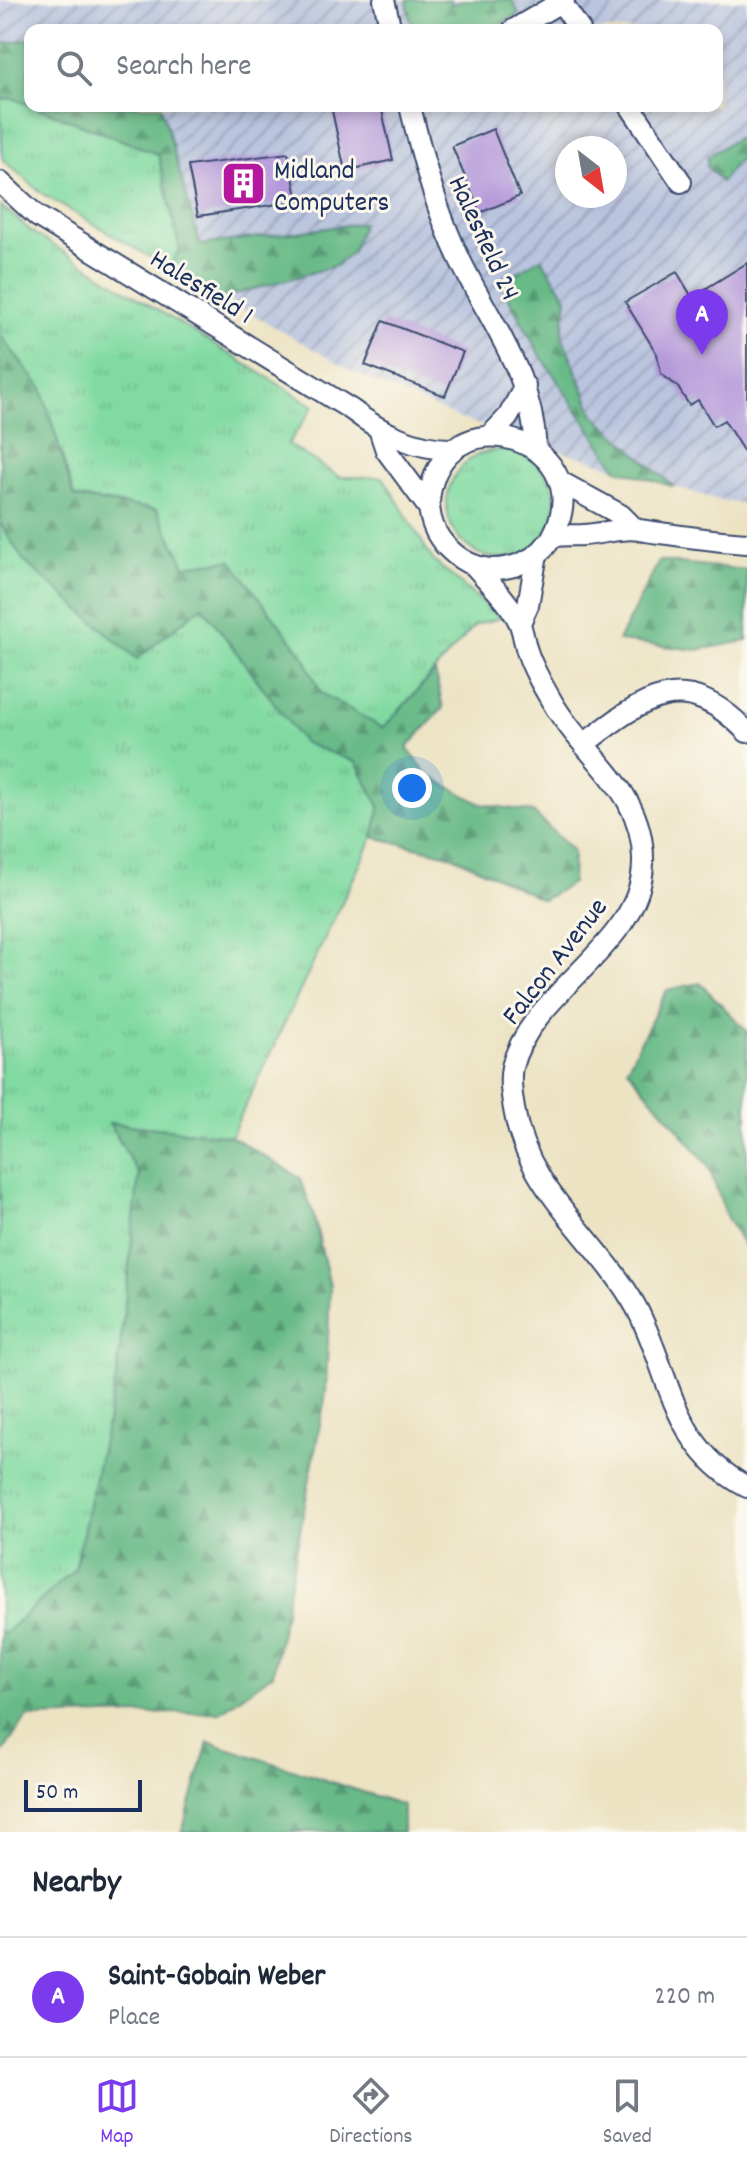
<!DOCTYPE html>
<style>
body{margin:0;font-family:Dekko,sans-serif;background:#f2f2f3;color:#1f2937}
.compass{position:absolute;left:555px;top:136px;width:72px;height:72px;border-radius:50%;background:#fff;box-shadow:0 4px 12px #0003;rotate:149deg}
.scale{position:absolute;left:24px;bottom:20px;width:118px;box-sizing:border-box;padding-left:8px;border:4px solid #1b2f5e;border-top:0;font-size:22px;line-height:28px;white-space:nowrap;color:#1b2f5e;-webkit-text-stroke:6px #fbf7ec;paint-order:stroke}
.you{position:absolute;left:412px;top:788px;width:28px;height:28px;margin:-20px;border:6px solid #fff;border-radius:50%;background:#1a73e8;box-shadow:0 0 0 12px #1a73e833}
.badge{display:grid;place-items:center;width:52px;height:52px;border-radius:50%;background:#7c3aed;color:#fff;font-size:26px;font-weight:700}
.pin{position:absolute;translate:-50% -66px;filter:drop-shadow(0 2px 4px #0008)}
.pin::after{content:'';position:absolute;top:42px;width:28px;height:24px;background:inherit;clip-path:polygon(0 0,100% 0,50% 100%)}
.list{margin:0;padding:0;list-style:none}
h2{display:flex;justify-content:space-between;align-items:center;height:104px;margin:0;padding:0 32px;font-size:34px}
h2 small{font-size:26px;font-weight:400;color:#747a83}
.list li{display:grid;grid-template-columns:52px 1fr auto;gap:24px;align-items:center;box-sizing:border-box;height:120px;padding:0 32px;border-top:2px solid #e0e1e3}
.list b{display:block;font-size:30px;white-space:nowrap}
.list p{margin:0;font-size:26px;white-space:nowrap;color:#747a83}
.list em{font-size:26px;font-style:normal;color:#747a83}
.icon{flex:none;width:44px;height:44px;fill:none;stroke:currentColor;stroke-width:2;stroke-linecap:round;stroke-linejoin:round}
.map{position:relative;flex:none;width:747px;height:1832px;overflow:hidden}
.search{position:absolute;background:#fff;box-shadow:0 4px 12px #0003;left:24px;right:24px;top:24px;height:88px;display:flex;align-items:center;gap:20px;box-sizing:border-box;padding:0 28px;border-radius:16px;color:#747a83;font-size:30px}
.sheet{height:224px;background:#fff}
nav{display:flex;justify-content:space-around;align-items:center;box-sizing:border-box;height:112px;border-top:2px solid #e0e1e3;background:#fff;font-size:22px;color:#747a83}
nav a{display:grid;justify-items:center;gap:4px}
nav .on{color:#7c3aed}
.map>svg:first-child{display:block}
.industrial{fill:url(#industrial-furrows);fill-rule:evenodd}
.grass{fill:url(#grass-tufts);stroke:#4e8480;stroke-width:2}
.forest{fill:url(#forest-firs);stroke:#427472;stroke-width:2}
.building{fill:#b49ada}
.lines{fill:none;stroke-linecap:round;stroke-linejoin:round}
.minor-casing{stroke:#3a4a6d;stroke-width:24}
.minor{stroke:#fff;stroke-width:20}
.labels{text-anchor:middle;stroke-width:6;stroke-linejoin:round;paint-order:stroke}
.poi-label{font-size:28px;fill:#1b2f5e;stroke:#fbf7ec;text-anchor:start}
.street-label{font-size:28px;fill:#1b2f5e;stroke:#fbf7ec}
</style>
<div class="map">
<svg width="747" height="1832" viewBox="0 0 747 1832">
<defs>
<pattern id="industrial-furrows" width="10" height="10" patternUnits="userSpaceOnUse" patternTransform="scale(2)"><rect width="10" height="10" fill="#b9c4de"/><path d="M-1 1l2-2M0 10L10 0M9 11l2-2" fill="none" stroke="#96a0b7"/></pattern>
<pattern id="grass-tufts" width="24" height="20" patternUnits="userSpaceOnUse" patternTransform="scale(2)"><rect width="24" height="20" fill="#80daa1"/><path d="M3 7l-1-3M5 7V3M7 7l1-3M15 17l-1-3M17 17v-4M19 17l1-3" fill="none" stroke="#6ebb8d"/></pattern>
<pattern id="forest-firs" width="22" height="20" patternUnits="userSpaceOnUse" patternTransform="scale(2)"><rect width="22" height="20" fill="#68ba87"/><path d="M5 1l3.5 6h-7zM16 11l3.5 6h-7z" fill="#559872"/></pattern>
</defs>
<rect width="100%" height="100%" fill="#fbf7ec"/>
<filter id="ink" filterUnits="userSpaceOnUse"><feTurbulence type="fractalNoise" baseFrequency=".0125" numOctaves="2"/><feDisplacementMap in="SourceGraphic" scale="16" xChannelSelector="R" yChannelSelector="G"/><feConvolveMatrix kernelMatrix="1 2 1 2 8 2 1 2 1" color-interpolation-filters="sRGB"/></filter>
<filter id="wash" filterUnits="userSpaceOnUse"><feTurbulence type="fractalNoise" baseFrequency=".006" numOctaves="4" result="noise"/><feDisplacementMap in="SourceGraphic" scale="32" xChannelSelector="R" yChannelSelector="G"/><feGaussianBlur stdDeviation="1.8" result="paint"/><feColorMatrix in="noise" values="0 0 0 0 0 0 0 0 0 0 0 0 0 0 0 0 0 1.4 0 .05"/><feComposite in="paint" operator="in"/></filter>
<g filter="url(#wash)">
<rect width="100%" height="100%" fill="#ece3c3"/>
<path class="industrial" d="M 0,0 L 747,0 L 747,504 L 717,500 L 461,419 L 357,374 L 44,195 L 0,157 ZM 30,30 L 717,30 L 717,106 L 30,106 ZM 567,148 L 615,148 L 615,196 L 567,196 Z"/>
<path class="grass" d="M 12,98 L 158,154 L 180,249 L 169,268 L 44,195 L 3,160 L 0,99 Z
M 0,205 L 35,234 L 314,406 L 288,444 L 339,477 L 383,477 L 433,560 L 500,618 L 475,625 L 383,729 L 321,693 L 304,657 L 231,561 L 185,566 L 157,510 L 74,497 L 42,389 L 0,335 Z
M447 504a54 54 0 1 1 108 0a54 54 0 1 1-108 0Z
M 0,523 L 24,561 L 202,606 L 304,742 L 356,762 L 380,807 L 373,837 L 231,1136 L 110,1123 L 139,1175 L 117,1376 L 75,1570 L 3,1635 L 0,1632 Z"/>
<path class="forest" d="M 407,0 L 451,0 L 452,4 L 464,0 L 512,0 L 519,14 L 489,30 L 422,30 L 410,20 Z
M 30,39 L 30,105 L 12,98 L 0,99 L 0,44 Z
M 33,106 L 161,106 L 200,245 L 363,223 L 352,252 L 335,266 L 222,298 L 169,268 L 180,249 L 158,154 Z
M 747,132 L 747,149 L 721,182 L 707,166 L 708,156 Z
M 541,258 L 567,298 L 562,336 L 594,415 L 674,487 L 617,469 L 539,353 L 500,282 Z
M 0,335 L 42,389 L 74,497 L 157,510 L 185,566 L 231,560 L 304,657 L 321,693 L 383,728 L 435,672 L 443,708 L 407,748 L 429,776 L 481,804 L 533,812 L 573,851 L 572,883 L 543,900 L 453,856 L 373,837 L 380,807 L 356,762 L 304,743 L 202,606 L 137,659 L 24,561 L 0,523 Z
M 659,561 L 747,570 L 747,641 L 698,650 L 618,641 Z
M 700,983 L 747,1031 L 747,1251 L 727,1218 L 708,1165 L 627,1068 L 667,990 Z
M 109,1123 L 231,1136 L 300,1178 L 313,1213 L 330,1286 L 326,1393 L 273,1674 L 220,1712 L 27,1717 L 0,1756 L 0,1632 L 4,1634 L 75,1569 L 117,1376 L 139,1175 Z
M 208,1742 L 403,1805 L 403,1832 L 182,1832 Z"/>
<g id="blocks">
<path class="building" d="M 331,106 L 381,106 L 393,160 L 345,171 Z
M 493,129 L 520,196 L 480,213 L 452,146 Z
M 288,153 L 298,201 L 198,216 L 188,166 Z
M 747,263 L 747,457 L 724,420 L 714,426 L 698,400 L 689,405 L 677,386 L 661,374 L 657,354 L 625,302 L 677,272 L 692,297 Z
M 383,321 L 463,352 L 445,396 L 365,365 Z"/>
</g>
</g>
<g filter="url(#ink)">
<use href="#blocks" fill-opacity="0" stroke="#3a4a6d" stroke-width="2"/>
<g class="lines">
<defs>
<path id="minor" d="M 384,0 L 391,30
M 561,2 L 580,30
M 513,30 L 564,0
M 410,106 C 423,160 437,214 462,264 C 493,327 533,376 536,450
M 630,106 L 681,182
M 0,182 L 37,216 L 352,410 C 380,432 417,450 454,449
M 380,432 L 386,450 L 429,508
M 490,436 L 508,417 L 525,386
M 559,481 L 621,515 L 635,529
M 552,537 C 603,445 453,391 431,488 C 426,508 431,529 445,545 C 457,558 473,568 492,569 C 511,569 528,563 542,550 C 546,546 550,539 554,537 C 562,534 576,536 584,535 C 601,534 623,527 639,530 C 676,535 708,541 747,543
M 474,565 C 489,583 509,601 519,622 C 523,631 524,642 527,651 C 533,670 544,688 554,705 C 587,760 645,791 643,863 C 642,946 531,990 512,1067 C 509,1081 512,1096 514,1109 C 527,1192 598,1238 636,1307 C 672,1375 670,1446 747,1487
M 520,623 L 528,605 L 537,554
M 584,744 C 645,697 684,667 747,732"/>
</defs>
<use href="#minor" class="minor-casing"/>
<use href="#minor" class="minor"/>
</g>
</g>
<defs>
<symbol id="building-square" viewBox="-11 -11 22 22"><rect x="-9" y="-9" width="18" height="18" rx="4" fill="#b5179e" stroke="#fbf7ec"/><path d="M-4-6H4V6H1V3H-1V6H-4ZM-2.5-4.3h1.7v1.8h-1.7ZM.8-4.3h1.7v1.8H.8ZM-2.5-1h1.7V.8h-1.7ZM.8-1h1.7V.8H.8Z" fill="#fff"/></symbol>
</defs>
<g fill-rule="evenodd">
<use href="#building-square" x="218" y="158" width="51" height="51"/>
</g>
<g class="labels">
<g class="poi-label">
<text x="274" y="178">Midland<tspan x="274" dy="32">Computers</tspan></text>
</g>
<g class="street-label">
<text transform="translate(486 237) rotate(65)" y="10">Halesfield 24</text>
<text transform="translate(203 285) rotate(32)" y="10">Halesfield 1</text>
<text transform="translate(553 960) rotate(-52)" y="10">Falcon Avenue</text>
</g>
</g>
</svg>
<svg class="compass" viewBox="-18 -18 36 36"><path d="M0-13l5 13h-10z" fill="#e53935"/><path d="M0 13l5-13h-10z" fill="#747a83"/></svg>
<div class="scale">50 m</div>
<div class="you"></div>
<div class="pin badge" style="left:702px;top:355px">A</div>
<div class="search"><svg class="icon" aria-label="search" viewBox="0 0 24 24"><circle cx="10" cy="10" r="6"/><path d="M15 15l6 6"/></svg>Search here</div>
</div>
<section class="sheet">
<h2>Nearby<small></small></h2>
<ul class="list">
<li><span class="badge">A</span><div><b>Saint-Gobain Weber</b><p>Place</p></div><em>220 m</em></li>
</ul>
</section>
<nav>
<a class="on"><svg class="icon" aria-label="map" viewBox="0 0 24 24"><path d="M3 6l6-2 6 2 6-2v14l-6 2-6-2-6 2zM9 4v14M15 6v14"/></svg>Map</a>
<a><svg class="icon" aria-label="directions" viewBox="0 0 24 24"><path d="M12 3l9 9-9 9-9-9zM9 14v-3h6M13 9l2 2-2 2"/></svg>Directions</a>
<a><svg class="icon" aria-label="saved" viewBox="0 0 24 24"><path d="M7 4h10v16l-5-4-5 4z"/></svg>Saved</a>
</nav>
